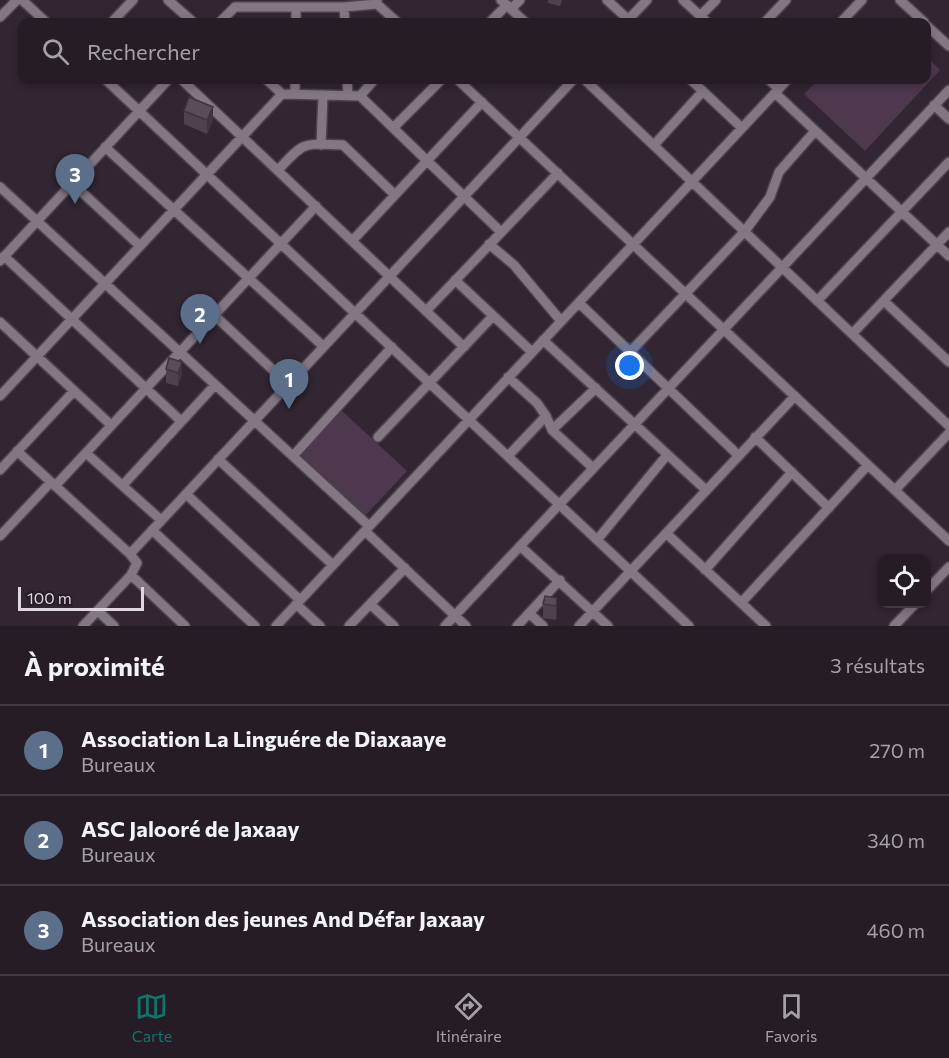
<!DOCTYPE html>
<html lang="fr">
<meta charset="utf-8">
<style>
body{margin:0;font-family:Commissioner,sans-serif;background:#312932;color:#f1f3f6}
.controls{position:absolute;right:18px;bottom:18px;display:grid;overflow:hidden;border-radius:12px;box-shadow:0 3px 9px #0003}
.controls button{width:54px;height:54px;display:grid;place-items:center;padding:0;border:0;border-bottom:2px solid #423a42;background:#251c25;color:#f1f3f6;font:30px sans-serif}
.scale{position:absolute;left:18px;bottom:15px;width:126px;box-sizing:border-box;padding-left:6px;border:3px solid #dfd7df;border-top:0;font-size:16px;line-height:21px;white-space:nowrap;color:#dfd7df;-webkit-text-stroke:4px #271d27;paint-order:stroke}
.you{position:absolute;left:630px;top:366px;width:21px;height:21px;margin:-15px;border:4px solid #fff;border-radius:50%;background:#1a73e8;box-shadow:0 0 0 9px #1a73e833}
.badge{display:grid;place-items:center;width:39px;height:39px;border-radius:50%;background:#0f766e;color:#fff;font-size:20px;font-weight:700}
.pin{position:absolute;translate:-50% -50px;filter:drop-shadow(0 2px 3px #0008)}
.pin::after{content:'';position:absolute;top:32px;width:21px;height:18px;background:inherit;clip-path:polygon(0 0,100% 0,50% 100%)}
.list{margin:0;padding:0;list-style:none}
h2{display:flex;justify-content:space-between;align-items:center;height:78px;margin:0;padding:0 24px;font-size:26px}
h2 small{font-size:20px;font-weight:400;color:#a3a1a7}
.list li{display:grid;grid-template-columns:39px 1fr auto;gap:18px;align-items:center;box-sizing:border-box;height:90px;padding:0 24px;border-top:2px solid #423a42}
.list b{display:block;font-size:22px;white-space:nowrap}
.list p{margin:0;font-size:20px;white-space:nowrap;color:#a3a1a7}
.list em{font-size:20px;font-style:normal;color:#a3a1a7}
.icon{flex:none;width:33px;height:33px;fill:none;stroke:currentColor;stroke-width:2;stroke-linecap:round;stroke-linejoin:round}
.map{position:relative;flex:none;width:949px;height:626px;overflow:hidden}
.search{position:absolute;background:#251c25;box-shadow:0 3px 9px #0003;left:18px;right:18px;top:18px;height:66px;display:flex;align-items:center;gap:15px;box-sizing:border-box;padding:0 21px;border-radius:12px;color:#a3a1a7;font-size:22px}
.sheet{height:348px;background:#251c25}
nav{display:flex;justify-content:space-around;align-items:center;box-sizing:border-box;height:84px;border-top:2px solid #423a42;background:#251c25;font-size:16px;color:#a3a1a7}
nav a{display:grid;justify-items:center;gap:3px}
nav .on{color:#0f766e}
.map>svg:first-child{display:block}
.park{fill:#4d384d}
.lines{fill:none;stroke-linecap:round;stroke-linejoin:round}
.minor-casing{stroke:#4c434c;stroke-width:12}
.minor{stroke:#847784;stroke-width:9}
.wall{fill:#4d424d}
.shaded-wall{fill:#3e363e}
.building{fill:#594d59;stroke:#3e363e;stroke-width:1.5}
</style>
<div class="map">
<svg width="949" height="626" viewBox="0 0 949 626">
<rect width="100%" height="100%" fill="#312631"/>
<path class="park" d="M 927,57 L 940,70 L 865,151 L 804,94 L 818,80 L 926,80 Z
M 340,409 L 407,471 L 364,517 L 298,456 Z"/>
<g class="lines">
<defs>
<path id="minor" d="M 22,0 L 46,22
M 168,0 L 193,22
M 377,0 L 377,4 L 397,22
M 501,0 L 525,22
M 607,0 L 631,22
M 683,0 L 707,22
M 900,0 L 924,22
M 344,7 L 345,22
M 511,9 L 520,0
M 700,16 L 716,0
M 0,17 L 17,0
M 112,22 L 133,0
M 220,22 L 235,7 L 344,7 L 377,4
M 296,22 L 296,7
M 490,22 L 507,5
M 626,22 L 647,0
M 765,22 L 786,0
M 841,22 L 862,0
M 926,25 L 949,46
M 106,80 L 689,626
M 182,80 L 464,347
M 267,80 L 282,94 L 360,96 L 501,232
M 347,80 L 348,95
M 458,80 L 949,541
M 585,80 L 949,426
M 691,80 L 742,128
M 769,80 L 779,89
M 775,93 L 949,256
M 295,94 L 295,80
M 360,96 L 374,80
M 934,105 L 949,119
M 393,128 L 441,80
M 321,145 L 323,95
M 654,145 L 703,91
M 105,147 L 323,346
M 278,170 C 306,140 302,144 343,145 L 395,195
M 72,183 L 140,246
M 0,187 L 369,526
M 352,241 L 482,102
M 489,244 L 514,265 L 561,321
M 4,256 L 181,421
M 0,261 L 168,80
M 455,280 L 532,352
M 817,301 L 949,162
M 884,301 L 949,362
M 579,303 L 738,455
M 426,311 L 558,173
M 214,315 L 288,384
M 0,322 L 111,425
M 852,334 L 949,232
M 543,340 L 706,490
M 631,351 L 745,231 L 770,197 L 779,172 L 815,131
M 508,377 L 537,403 L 546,416 L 552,430 L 593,468
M 0,396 L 282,94
M 552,430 L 596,388
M 378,437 L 493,316
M 755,437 L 829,508
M 17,451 L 130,554 L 137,563 L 131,575 L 83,626
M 86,453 L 161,520
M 293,456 L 392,347
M 508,456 L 546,416
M 218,459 L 333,565
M 0,470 L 74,391
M 123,485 L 215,385
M 55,486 L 316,206
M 895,490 L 949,433
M 186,494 L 300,600
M 152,530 L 255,626
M 365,531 L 466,626
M 666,533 L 766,626
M 0,536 L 51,482
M 597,540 L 667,455
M 520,546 L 608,626
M 130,554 L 573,80
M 705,570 L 792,472
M 131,575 L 185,626
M 926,591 L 949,567
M 741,603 L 868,465
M 296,604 L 320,626
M 370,604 L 394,626
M 98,611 L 114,626
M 529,613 L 543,626
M 276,626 L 787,80
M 349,626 L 405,568
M 445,626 L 949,90
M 517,626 L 560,580
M 579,626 L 795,396
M 894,626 L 915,604"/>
</defs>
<use href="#minor" class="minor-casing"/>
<use href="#minor" class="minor"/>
</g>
<path class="wall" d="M 548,0 L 562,0 L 560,6 L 548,3 Z
M 184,111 L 213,120 L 207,134 L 184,124 Z
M 169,358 L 182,375 L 178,386 L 166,383 L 166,369 Z
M 557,598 L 557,611 L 556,620 L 543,618 L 543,604 Z"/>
<path class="shaded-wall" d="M 213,107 L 213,120 L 207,134 L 207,120 Z
M 182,362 L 182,375 L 178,386 L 178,373 Z
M 557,598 L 557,611 L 556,620 L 556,606 Z"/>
<path class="building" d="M 189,97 L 213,107 L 207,120 L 184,111 Z
M 169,358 L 182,362 L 178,373 L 166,369 Z
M 545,596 L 557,598 L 556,606 L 543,604 Z"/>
</svg>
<div class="controls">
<button><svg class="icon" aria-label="locate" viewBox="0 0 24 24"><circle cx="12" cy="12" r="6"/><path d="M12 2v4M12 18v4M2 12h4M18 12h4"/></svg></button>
</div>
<div class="scale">100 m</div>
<div class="you"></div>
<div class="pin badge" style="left:289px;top:409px;background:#5c6f8a">1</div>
<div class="pin badge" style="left:200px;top:344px;background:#5c6f8a">2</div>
<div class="pin badge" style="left:75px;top:204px;background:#5c6f8a">3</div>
<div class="search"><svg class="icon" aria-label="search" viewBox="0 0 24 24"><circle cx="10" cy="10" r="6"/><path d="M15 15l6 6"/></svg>Rechercher</div>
</div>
<section class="sheet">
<h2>À proximité<small>3 résultats</small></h2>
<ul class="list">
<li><span class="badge" style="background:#5c6f8a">1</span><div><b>Association La Linguére de Diaxaaye</b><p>Bureaux</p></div><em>270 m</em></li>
<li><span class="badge" style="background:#5c6f8a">2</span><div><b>ASC Jalooré de Jaxaay</b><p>Bureaux</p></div><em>340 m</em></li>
<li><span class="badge" style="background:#5c6f8a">3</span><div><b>Association des jeunes And Défar Jaxaay</b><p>Bureaux</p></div><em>460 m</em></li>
</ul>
</section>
<nav>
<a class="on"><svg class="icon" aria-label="map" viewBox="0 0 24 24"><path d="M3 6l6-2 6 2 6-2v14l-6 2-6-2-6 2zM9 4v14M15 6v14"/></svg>Carte</a>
<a><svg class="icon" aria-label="directions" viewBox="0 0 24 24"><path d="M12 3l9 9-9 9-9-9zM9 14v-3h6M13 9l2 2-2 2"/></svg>Itinéraire</a>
<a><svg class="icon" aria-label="saved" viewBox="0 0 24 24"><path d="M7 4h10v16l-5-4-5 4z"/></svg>Favoris</a>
</nav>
